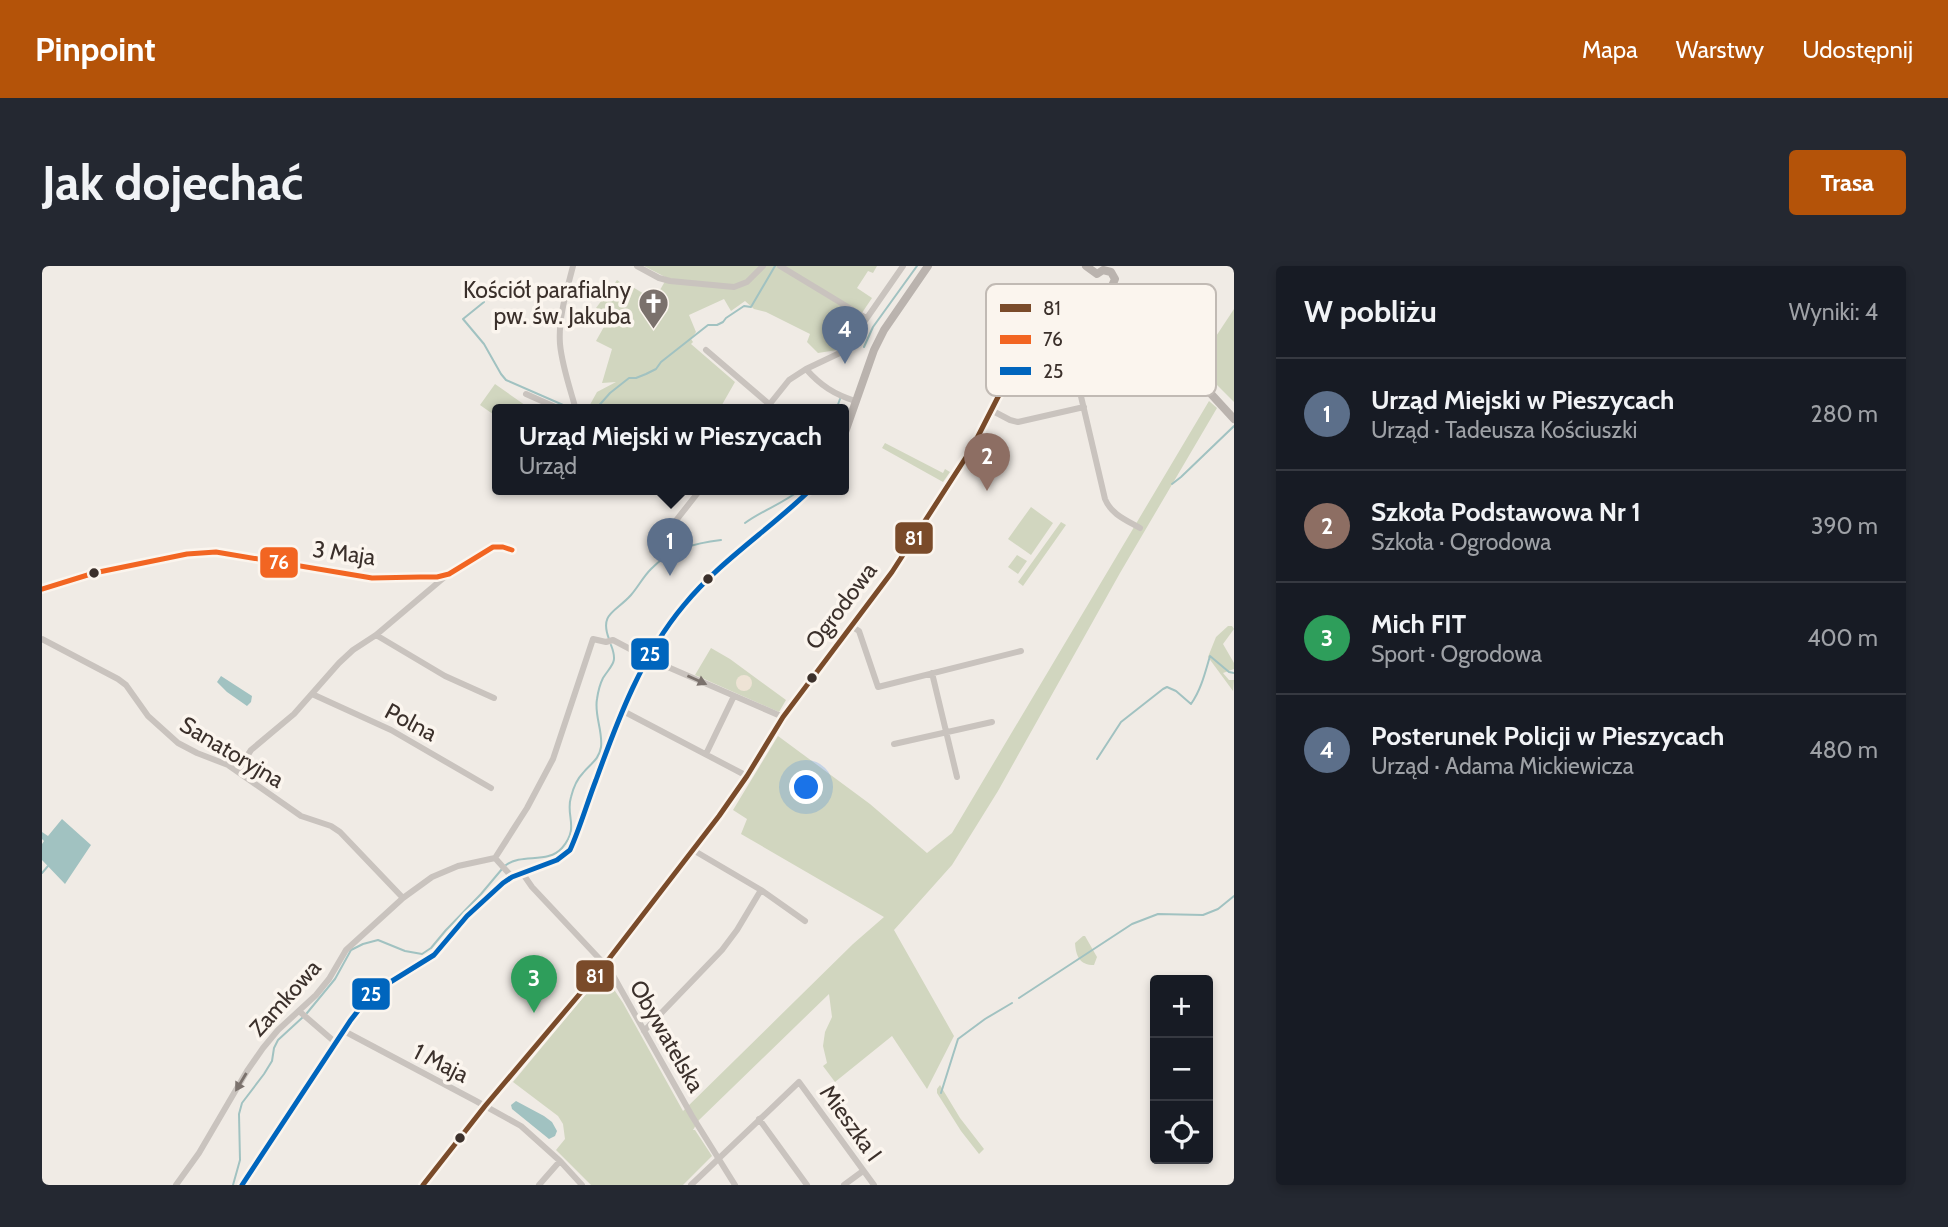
<!DOCTYPE html>
<html lang="pl">
<meta charset="utf-8">
<style>
body{margin:0;font-family:Cabin,sans-serif;background:#242831;color:#f1f3f6}
.controls{position:absolute;right:21px;bottom:21px;display:grid;overflow:hidden;border-radius:7px;box-shadow:0 4px 10px #0003}
.controls button{width:63px;height:63px;display:grid;place-items:center;padding:0;border:0;border-bottom:2px solid #363941;background:#171b24;color:#f1f3f6;font:35px sans-serif}
.you{position:absolute;left:765px;top:522px;width:24px;height:24px;margin:-18px;border:5px solid #fff;border-radius:50%;background:#1a73e8;box-shadow:0 0 0 10px #1a73e833}
.badge{display:grid;place-items:center;width:46px;height:46px;border-radius:50%;background:#b45309;color:#fff;font-size:23px;font-weight:700}
.pin{position:absolute;translate:-50% -58px;filter:drop-shadow(0 2px 4px #0008)}
.pin::after{content:'';position:absolute;top:37px;width:24px;height:21px;background:inherit;clip-path:polygon(0 0,100% 0,50% 100%)}
.popup{position:absolute;left:450px;top:138px;width:357px;height:91px;box-sizing:border-box;display:grid;place-content:center;border-radius:7px;background:#171b24;filter:drop-shadow(0 2px 5px #0005);font-size:23px;white-space:nowrap;color:#9ea1a6}
.popup b{font-size:26px;color:#f1f3f6}
.popup::after{content:'';position:absolute;left:50%;top:100%;margin-left:-14px;border:14px solid transparent;border-top-color:#171b24}
.list{margin:0;padding:0;list-style:none}
h2{display:flex;justify-content:space-between;align-items:center;height:91px;margin:0;padding:0 28px;font-size:30px}
h2 small{font-size:23px;font-weight:400;color:#9ea1a6}
.list li{display:grid;grid-template-columns:46px 1fr auto;gap:21px;align-items:center;box-sizing:border-box;height:112px;padding:0 28px;border-top:2px solid #363941}
.list b{display:block;font-size:26px;white-space:nowrap}
.list p{margin:0;font-size:23px;white-space:nowrap;color:#9ea1a6}
.list em{font-size:23px;font-style:normal;color:#9ea1a6}
.icon{flex:none;width:38px;height:38px;fill:none;stroke:currentColor;stroke-width:2;stroke-linecap:round;stroke-linejoin:round}
.map{position:relative;flex:none;width:1192px;height:919px;overflow:hidden;border-radius:7px}
header{display:flex;align-items:center;gap:42px;box-sizing:border-box;height:98px;padding:0 35px;background:#b45309;color:#fff}
header strong{font-size:33px}
nav{display:flex;gap:38px;margin-inline-start:auto;font-size:24px}
.intro{display:flex;align-items:center;justify-content:space-between;box-sizing:border-box;height:168px;padding:0 42px}
h1{margin:0;font-size:49px}
.button{padding:18px 32px;border-radius:7px;background:#b45309;color:#fff;font-size:24px;font-weight:700}
main{display:flex;gap:42px;padding:0 42px}
aside{flex:1;background:#171b24;border-radius:7px;box-shadow:0 4px 10px #0003}
.map>svg:first-child{display:block}
.green{fill:#d1d6bf}
.plaza{fill:#eee3d5}
.water{fill:#a1c2c1}
.lines{fill:none;stroke-linecap:round;stroke-linejoin:round}
.stream{stroke:#a1c2c1;stroke-width:2}
.street{stroke:#c9c3be;stroke-width:6}
.secondary{stroke:#bab3ae;stroke-width:8}
.bus-1-casing{stroke:#fbf5ee;stroke-width:10}
.bus-2-casing{stroke:#fbf5ee;stroke-width:10}
.bus-3-casing{stroke:#fbf5ee;stroke-width:10}
.bus-1{stroke:#7a4b2a;stroke-width:5}
.bus-2{stroke:#f26522;stroke-width:5}
.bus-3{stroke:#0065bd;stroke-width:5}
.oneway{fill:#7b726d}
.bus-dot{fill:#3b302b;stroke:#fbf5ee;stroke-width:2.5}
.labels{text-anchor:middle;stroke-width:7;stroke-linejoin:round;paint-order:stroke}
.poi-label{font-size:23px;fill:#3b302b;stroke:#fbf5ee;text-anchor:end}
.street-label{font-size:23px;fill:#3b302b;stroke:#fbf5ee}
.key{fill:#fbf5ee;stroke:#c1bab4;stroke-width:2}
.key-label{font-size:19px;fill:#3b302b}
.line-badge{stroke:#fbf5ee;stroke-width:2.5}
.badge-label{font-size:19px;text-anchor:middle;font-weight:bold;fill:#fff}
</style>
<header>
<strong>Pinpoint</strong>
<nav><a>Mapa</a><a>Warstwy</a><a>Udostępnij</a></nav>
</header>
<div class="intro"><h1>Jak dojechać</h1><a class="button">Trasa</a></div>
<main>
<div class="map">
<svg width="1192" height="919" viewBox="0 0 1192 919">
<rect width="100%" height="100%" fill="#f0ebe5"/>
<path class="green" d="M 602,0 L 835,0 L 831,7 L 826,5 L 815,22 L 830,32 L 795,84 L 776,87 L 765,76 L 768,68 L 724,46 L 712,43 L 703,35 L 689,45 L 682,33 L 647,49 L 654,66 L 649,73 L 651,76 L 649,78 L 693,116 L 677,144 L 545,144 L 555,126 L 574,116 L 560,117 L 570,83 L 554,75 L 568,50 L 554,42 L 575,14 L 586,22 L 589,20 L 612,34 L 625,12 Z
M 1045,21 L 1047,23 L 1024,47 L 1011,38 L 1012,35 L 1016,37 L 1020,32 L 1031,39 Z
M 1192,43 L 1192,136 L 1155,99 Z
M 453,118 L 490,144 L 455,144 L 455,151 L 438,139 Z
M 1167,135 L 1175,142 L 1078,307 L 956,525 L 910,599 L 852,664 L 912,770 L 885,823 L 850,770 L 793,816 L 781,800 L 785,797 L 781,780 L 783,766 L 790,751 L 787,728 L 657,854 L 651,864 L 653,864 L 670,890 L 641,919 L 549,919 L 514,884 L 523,873 L 521,858 L 516,850 L 471,816 L 558,711 L 563,710 L 581,737 L 641,845 L 811,678 L 842,651 L 699,568 L 705,553 L 691,544 L 736,470 L 828,538 L 885,587 L 910,567 Z
M 843,177 L 901,207 L 903,203 L 908,206 L 901,216 L 840,182 Z
M 989,241 L 1011,257 L 989,289 L 966,273 Z
M 1019,256 L 1024,259 L 981,320 L 976,316 Z
M 975,289 L 985,295 L 976,308 L 966,301 Z
M 1186,360 L 1190,360 L 1192,363 L 1181,378 L 1192,397 L 1192,403 L 1181,407 L 1187,414 L 1192,414 L 1191,425 L 1166,391 L 1174,371 Z
M 669,382 L 688,393 L 744,434 L 737,446 L 653,409 Z
M 1041,670 L 1043,670 L 1055,691 L 1052,699 C 1038,699 1034,691 1033,677 Z
M 898,819 L 918,852 L 942,883 L 937,888 L 919,865 L 895,827 L 895,823 Z"/>
<path class="plaza" d="M694 417a8 8 0 1 1 16 0a8 8 0 1 1-16 0Z"/>
<path class="water" d="M 179,410 L 210,430 L 209,436 L 205,440 L 185,426 L 175,416 Z
M 20,553 L 49,579 L 23,618 L 0,594 L 0,578 L 2,575 L 0,573 L 0,566 L 6,570 Z
M 474,835 L 502,850 L 510,856 L 515,865 L 513,870 L 507,873 L 470,843 L 469,839 Z"/>
<g class="lines">
<path class="stream" d="M 442,36 L 421,53 L 442,78 L 459,108 L 464,114 L 528,142
M 822,81 L 831,61 L 875,0
M 553,144 L 568,127 L 587,112 L 594,112 L 604,108 L 614,103 L 619,96 L 666,59 L 675,59 L 681,56 L 684,52 L 702,40 L 709,41 L 733,0
M 794,144 L 798,133
M 1130,218 L 1139,211 L 1192,160
M 703,257 C 721,244 740,238 758,224
M 567,373 C 557,347 574,346 589,329 C 596,321 601,311 609,303 C 628,283 654,277 679,274
M 1055,493 L 1079,456 L 1121,423 L 1125,421 L 1134,425 L 1149,438 C 1159,424 1163,407 1168,390 L 1187,406 L 1192,407
M 464,599 C 480,587 506,598 520,582 C 538,561 523,550 529,531 C 531,523 535,513 541,507 C 548,498 557,494 559,481 C 561,465 552,449 555,433 C 556,426 558,418 561,412 C 570,398 576,397 569,379
M 0,607 L 6,600
M 977,732 L 1090,658 L 1116,648 L 1161,649 L 1176,643 L 1192,630
M 265,747 L 293,713 L 309,684 L 321,678 L 336,674 L 363,685 L 380,688 L 389,682 L 404,664 L 439,628 L 460,603
M 899,827 L 916,773 L 943,753 L 970,737
M 191,919 L 198,894 L 197,848 L 200,837 L 222,808 L 230,795 L 232,782 L 236,774 L 261,751"/>
<path class="street" d="M 531,0 C 525,24 516,52 518,78 C 520,100 528,122 534,144
M 595,0 L 617,12 L 628,15 L 692,21 L 705,16 L 721,0
M 738,0 L 824,52
M 1004,77 L 1027,97 L 1034,109 L 1063,233 C 1069,248 1084,254 1098,262
M 664,84 L 727,138
M 764,103 C 779,120 792,128 813,135
M 484,128 L 520,144
M 1110,128 L 1126,125 L 1142,99
M 723,144 L 747,114 L 764,103 L 802,85 L 861,0
M 949,144 L 968,154 L 976,156 L 1042,141
M 610,285 L 658,224
M 809,360 L 817,365 L 836,421 L 979,385
M 334,369 L 403,410 L 452,432
M 0,373 L 76,413 L 84,419 L 106,450 L 136,477 L 155,487 L 186,499 L 259,550 L 289,560 L 298,566 L 361,632
M 890,407 L 915,511
M 270,428 L 349,464 L 449,522
M 581,445 L 705,510
M 852,478 L 950,456
M 664,488 L 692,430
M 196,504 L 209,484 L 252,448 L 297,397 L 311,384 L 334,369 L 405,309
M 651,584 L 719,624 L 763,655
M 453,592 L 470,611
M 481,608 L 490,621 L 568,704 L 650,850 L 693,919
M 257,745 L 294,777
M 302,765 L 434,835 L 479,860 L 518,895 L 540,919
M 602,765 L 680,684 L 695,664 L 719,624
M 717,853 L 765,919
M 134,919 L 157,887 L 205,805 L 221,782 L 236,764 L 274,729 L 287,713 L 304,684 L 361,632 L 390,611 L 416,600 L 453,592 L 485,542 L 511,493 L 551,373 L 564,376 L 571,374 L 605,392 L 741,451
M 497,919 L 518,895
M 649,919 L 757,816 L 832,919
M 802,919 L 821,905"/>
<path class="secondary" d="M 1044,0 L 1055,8 L 1061,4 L 1069,6 L 1073,13 L 1070,20 L 1192,153
M 801,172 L 832,84 L 842,64 L 886,0
M 0,323 L 52,307 L 145,288 L 174,286 L 330,312 L 378,311 L 395,311 L 407,308 L 451,281 L 461,281 L 470,284
M 200,919 L 308,755 L 329,728 L 392,689 L 425,650 L 461,617 L 470,611 L 515,594 L 528,584 C 538,562 545,537 554,514 C 576,453 600,389 642,339 C 678,295 727,264 768,224
M 381,919 L 443,840 L 563,698 L 677,550 L 705,510 L 741,451 L 850,306 L 930,182 L 957,129 L 1027,52"/>
<defs>
<path id="bus-1" d="M 381,919 L 443,840 L 563,698 L 677,550 L 705,510 L 741,451 L 850,306 L 930,182 L 957,129 L 1027,52"/>
<path id="bus-2" d="M 0,323 L 52,307 L 145,288 L 174,286 L 330,312 L 378,311 L 395,311 L 407,308 L 451,281 L 461,281 L 470,284"/>
<path id="bus-3" d="M 200,919 L 308,755 L 329,728 L 392,689 L 425,650 L 461,617 L 470,611 L 515,594 L 528,584 C 538,562 545,537 554,514 C 576,453 600,389 642,339 C 678,295 727,264 768,224"/>
</defs>
<use href="#bus-1" class="bus-1-casing"/>
<use href="#bus-2" class="bus-2-casing"/>
<use href="#bus-3" class="bus-3-casing"/>
<use href="#bus-1" class="bus-1"/>
<use href="#bus-2" class="bus-2"/>
<use href="#bus-3" class="bus-3"/>
</g>
<defs><path id="oneway-solid" d="M-6-.8H1V-3.2L6.5 0L1 3.2V.8H-6Z" transform="scale(1.75)"/></defs>
<g class="oneway">
<use href="#oneway-solid" transform="translate(655 414) rotate(24)"/>
<use href="#oneway-solid" transform="translate(199 816) rotate(121)"/>
</g>
<defs>
<symbol id="church-pin" viewBox="-11 -11 22 30"><path d="M0 17L-7.5 6A9.5 9.5 0 1 1 7.5 6Z" fill="#7a716c" stroke="#fbf5ee"/><path d="M-1.2-6h2.4v3.5h3.3v2.4h-3.3V6h-2.4V-.1h-3.3v-2.4h3.3Z" fill="#fff"/></symbol>
</defs>
<g fill-rule="evenodd">
<use href="#church-pin" x="594" y="20" width="35" height="47"/>
</g>
<g class="bus-dot">
<circle cx="52" cy="307" r="6"/>
<circle cx="666" cy="313" r="6"/>
<circle cx="770" cy="412" r="6"/>
<circle cx="418" cy="872" r="6"/>
</g>
<g class="labels">
<g class="poi-label">
<text x="589" y="32">Kościół parafialny<tspan x="589" dy="26">pw. św. Jakuba</tspan></text>
</g>
<g class="street-label">
<text transform="translate(302 287) rotate(8)" y="8">3 Maja</text>
<text transform="translate(799 340) rotate(-53)" y="8">Ogrodowa</text>
<text transform="translate(369 456) rotate(28)" y="8">Polna</text>
<text transform="translate(190 486) rotate(31)" y="8">Sanatoryjna</text>
<text transform="translate(243 732) rotate(-48)" y="8">Zamkowa</text>
<text transform="translate(625 770) rotate(60)" y="8">Obywatelska</text>
<text transform="translate(399 797) rotate(27)" y="8">1 Maja</text>
<text transform="translate(809 857) rotate(54)" y="8">Mieszka I</text>
</g>
</g>
<rect x="944" y="18" width="230" height="112" rx="10" class="key"/>
<rect x="958" y="38" width="31" height="8" fill="#7a4b2a"/>
<rect x="958" y="69" width="31" height="9" fill="#f26522"/>
<rect x="958" y="101" width="31" height="8" fill="#0065bd"/>
<g class="key-label">
<text x="1001" y="49">81</text>
<text x="1001" y="80">76</text>
<text x="1001" y="112">25</text>
</g>
<g class="line-badge">
<rect x="852" y="255" width="40" height="34" rx="7" fill="#7a4b2a"/>
<rect x="217" y="280" width="40" height="33" rx="7" fill="#f26522"/>
<rect x="588" y="371" width="40" height="34" rx="7" fill="#0065bd"/>
<rect x="533" y="693" width="40" height="34" rx="7" fill="#7a4b2a"/>
<rect x="309" y="711" width="40" height="34" rx="7" fill="#0065bd"/>
</g>
<g class="badge-label">
<text x="872" y="279">81</text>
<text x="237" y="303">76</text>
<text x="608" y="395">25</text>
<text x="553" y="717">81</text>
<text x="329" y="735">25</text>
</g>
</svg>
<div class="controls">
<button>+</button>
<button>−</button>
<button><svg class="icon" aria-label="locate" viewBox="0 0 24 24"><circle cx="12" cy="12" r="6"/><path d="M12 2v4M12 18v4M2 12h4M18 12h4"/></svg></button>
</div>
<div class="you"></div>
<div class="pin badge" style="left:628px;top:310px;background:#5c6f8a">1</div>
<div class="popup"><b>Urząd Miejski w Pieszycach</b>Urząd</div>
<div class="pin badge" style="left:945px;top:225px;background:#8d6e63">2</div>
<div class="pin badge" style="left:492px;top:747px;background:#2e9e5b">3</div>
<div class="pin badge" style="left:803px;top:98px;background:#5c6f8a">4</div>
</div>
<aside>
<h2>W pobliżu<small>Wyniki: 4</small></h2>
<ul class="list">
<li><span class="badge" style="background:#5c6f8a">1</span><div><b>Urząd Miejski w Pieszycach</b><p>Urząd · Tadeusza Kościuszki</p></div><em>280 m</em></li>
<li><span class="badge" style="background:#8d6e63">2</span><div><b>Szkoła Podstawowa Nr 1</b><p>Szkoła · Ogrodowa</p></div><em>390 m</em></li>
<li><span class="badge" style="background:#2e9e5b">3</span><div><b>Mich FIT</b><p>Sport · Ogrodowa</p></div><em>400 m</em></li>
<li><span class="badge" style="background:#5c6f8a">4</span><div><b>Posterunek Policji w Pieszycach</b><p>Urząd · Adama Mickiewicza</p></div><em>480 m</em></li>
</ul>
</aside>
</main>
